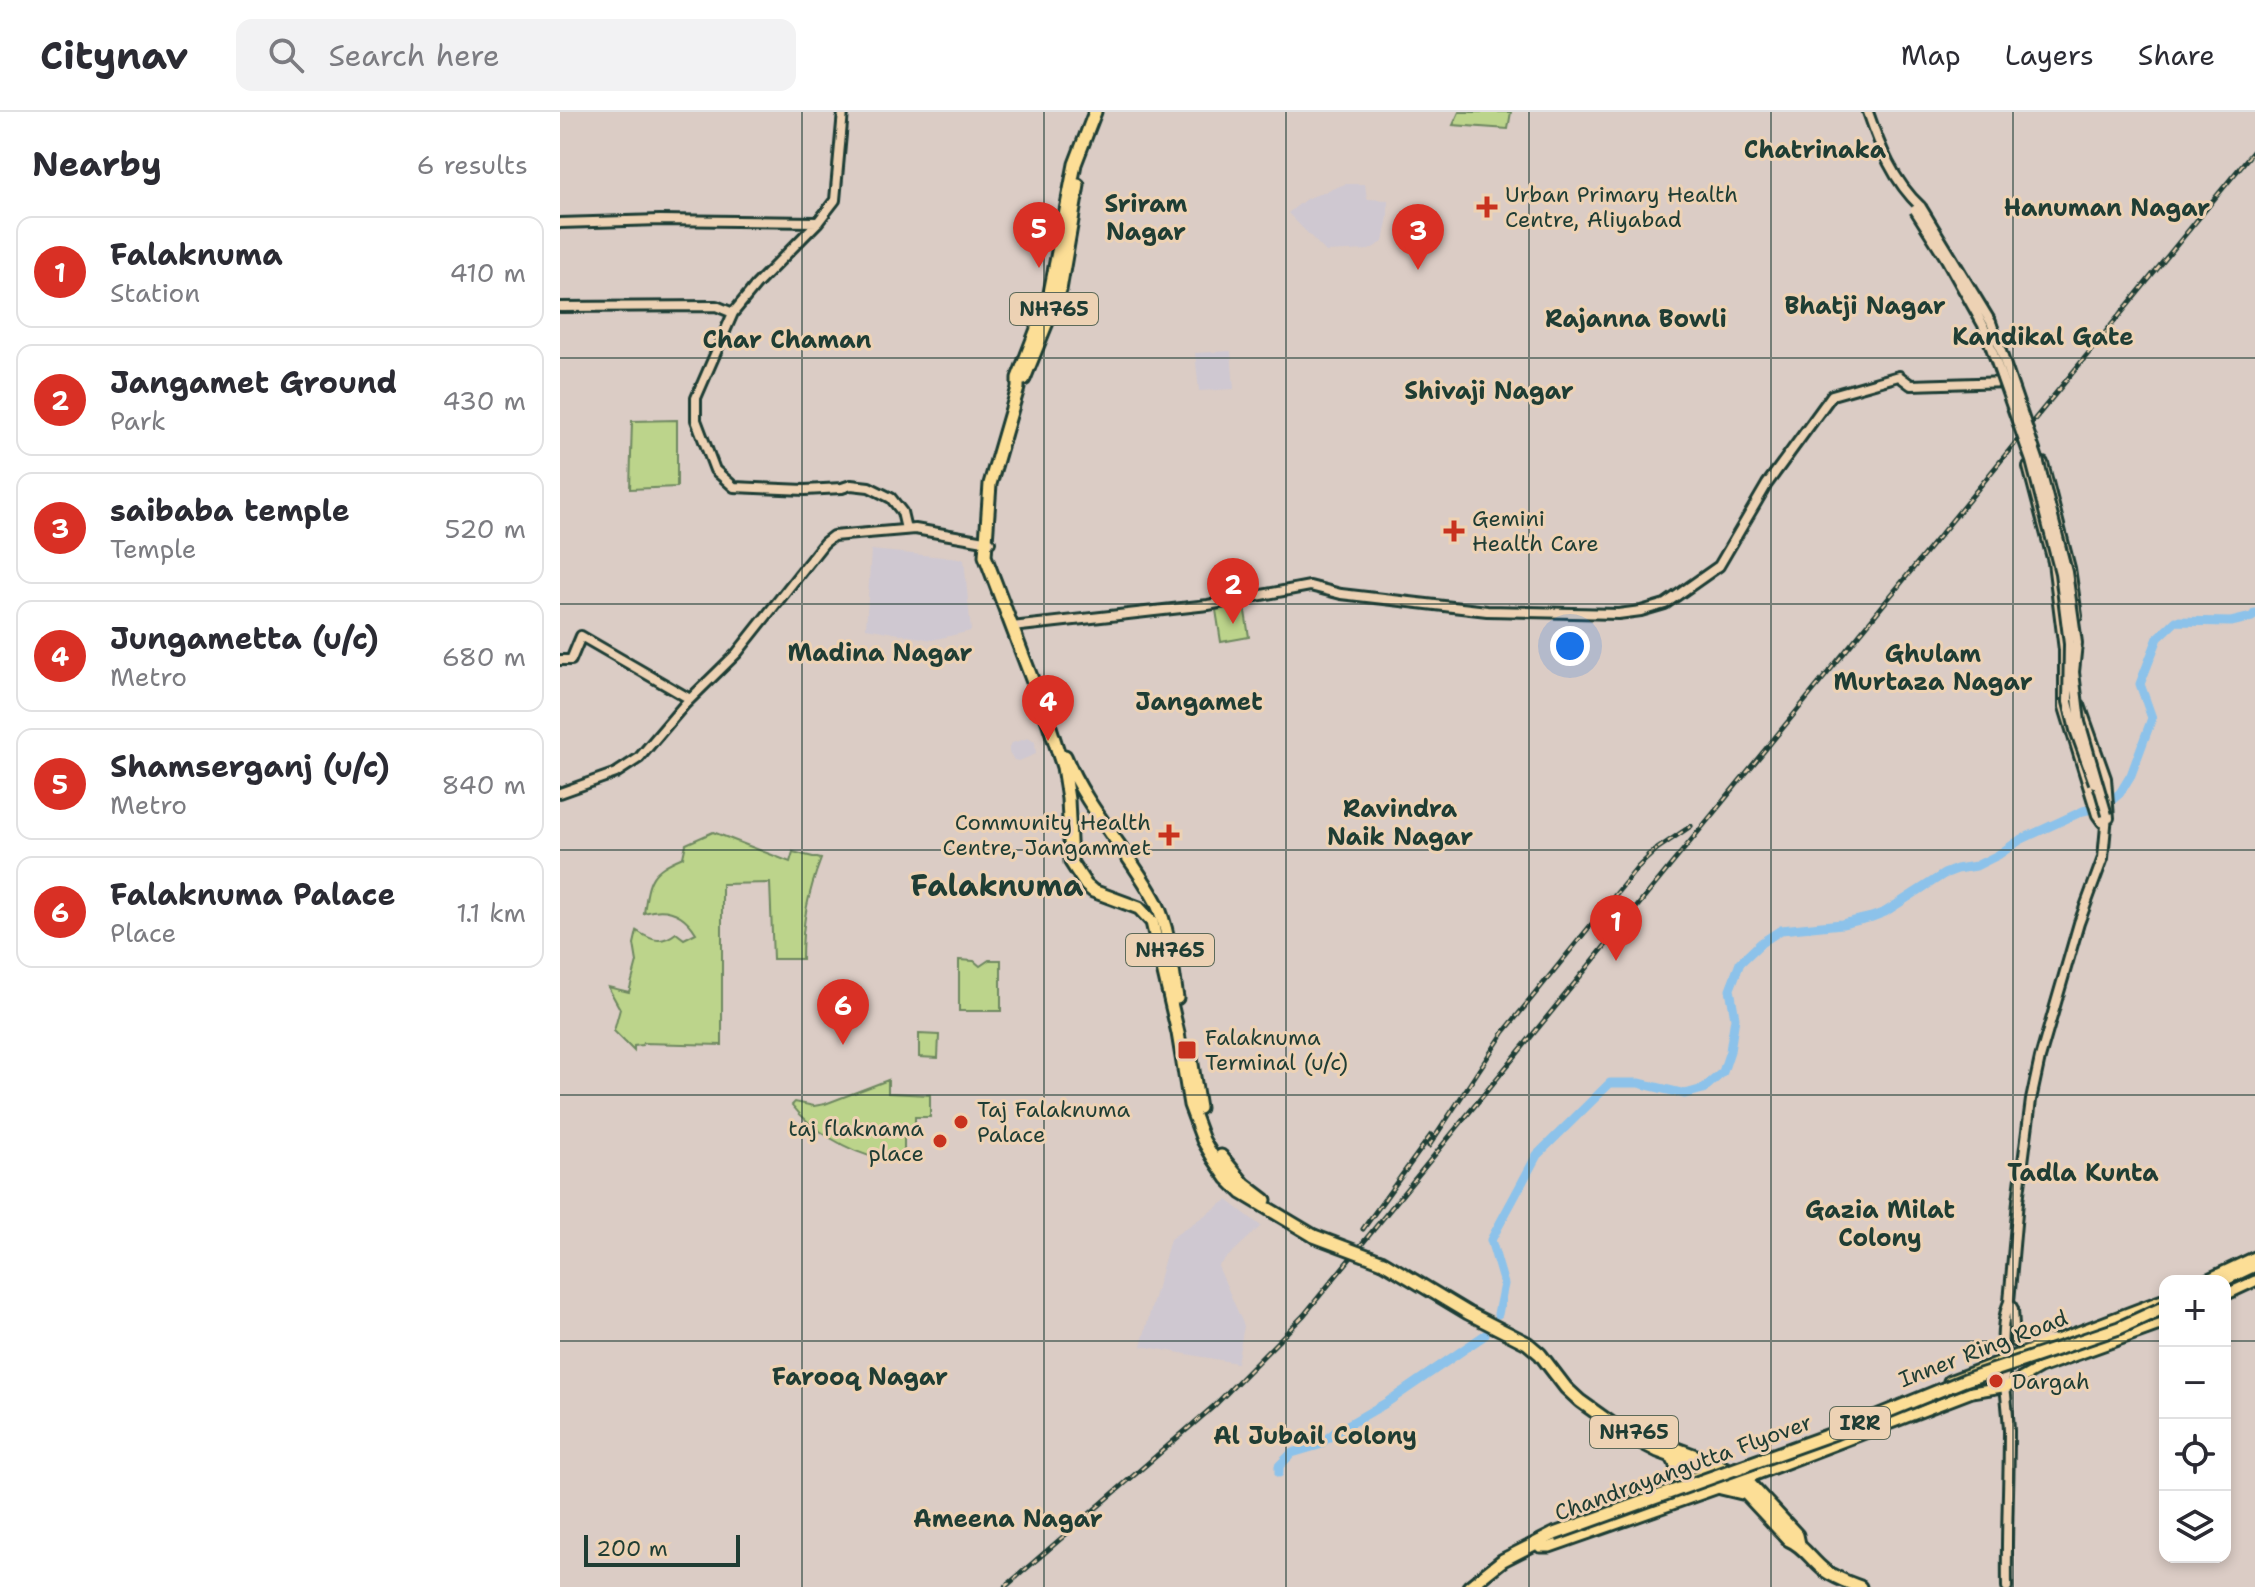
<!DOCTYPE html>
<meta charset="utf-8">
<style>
body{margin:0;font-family:"Shantell Sans",sans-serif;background:#f2f2f3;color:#2b2b33}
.controls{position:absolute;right:24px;bottom:24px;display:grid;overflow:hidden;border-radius:16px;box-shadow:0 4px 12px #0003}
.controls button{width:72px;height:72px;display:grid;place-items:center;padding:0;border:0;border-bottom:2px solid #e1e1e2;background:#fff;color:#2b2b33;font:40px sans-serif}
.scale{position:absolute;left:24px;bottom:20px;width:156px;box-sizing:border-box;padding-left:8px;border:4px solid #1f3d34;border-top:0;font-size:22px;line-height:28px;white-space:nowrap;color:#1f3d34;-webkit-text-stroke:6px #edd2b4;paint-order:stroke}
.you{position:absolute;left:1010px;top:534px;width:28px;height:28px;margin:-20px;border:6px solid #fff;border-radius:50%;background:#1a73e8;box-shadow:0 0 0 12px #1a73e833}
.badge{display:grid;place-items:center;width:52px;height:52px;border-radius:50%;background:#d93025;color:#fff;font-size:26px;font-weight:700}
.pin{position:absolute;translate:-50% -66px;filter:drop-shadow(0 2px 4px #0008)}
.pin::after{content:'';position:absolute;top:42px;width:28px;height:24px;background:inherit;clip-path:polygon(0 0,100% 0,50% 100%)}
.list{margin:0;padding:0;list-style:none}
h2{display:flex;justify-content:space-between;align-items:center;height:104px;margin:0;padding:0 32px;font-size:34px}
h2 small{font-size:26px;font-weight:400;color:#7c7c81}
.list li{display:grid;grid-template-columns:52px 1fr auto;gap:24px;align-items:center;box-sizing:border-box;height:112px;margin:0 16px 16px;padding:0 16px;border:2px solid #e1e1e2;border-radius:16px}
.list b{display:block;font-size:30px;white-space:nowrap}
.list p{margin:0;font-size:26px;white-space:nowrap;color:#7c7c81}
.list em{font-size:26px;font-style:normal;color:#7c7c81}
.icon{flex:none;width:44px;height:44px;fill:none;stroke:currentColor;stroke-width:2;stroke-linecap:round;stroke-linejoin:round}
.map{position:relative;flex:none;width:1695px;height:1475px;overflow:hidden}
header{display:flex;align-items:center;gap:48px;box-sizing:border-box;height:112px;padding:0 40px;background:#fff;border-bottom:2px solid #e1e1e2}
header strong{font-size:38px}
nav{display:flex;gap:44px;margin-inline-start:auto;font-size:28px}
.search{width:560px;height:72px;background:#f2f2f3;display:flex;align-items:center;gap:20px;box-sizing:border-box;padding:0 28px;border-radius:16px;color:#7c7c81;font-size:30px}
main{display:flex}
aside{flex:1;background:#fff}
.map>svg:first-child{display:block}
.built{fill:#cfc8d1}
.green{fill:#bcd48b;stroke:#6e8860;stroke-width:2}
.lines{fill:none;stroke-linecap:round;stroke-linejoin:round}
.river{stroke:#8cc2ea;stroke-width:9}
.secondary-casing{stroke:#1f3d34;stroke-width:14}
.primary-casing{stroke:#1f3d34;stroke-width:15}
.highway-casing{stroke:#1f3d34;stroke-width:17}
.secondary{stroke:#edd2b4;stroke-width:8}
.primary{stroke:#fcde96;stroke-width:9}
.highway{stroke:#fcde96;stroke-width:11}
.rail-casing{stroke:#1f3d34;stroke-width:5}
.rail{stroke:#edd2b4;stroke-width:2;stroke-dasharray:6;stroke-linecap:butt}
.secondary-bridge-casing{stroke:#1f3d34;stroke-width:14;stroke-linecap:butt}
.highway-bridge-casing{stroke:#1f3d34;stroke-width:17;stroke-linecap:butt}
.secondary-bridge{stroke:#edd2b4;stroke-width:8}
.highway-bridge{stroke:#fcde96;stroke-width:11}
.grid{fill:none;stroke:#1f3d34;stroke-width:2;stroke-opacity:0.55}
.poi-dot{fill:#c8321e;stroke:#edd2b4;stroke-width:3}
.labels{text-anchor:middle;stroke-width:6;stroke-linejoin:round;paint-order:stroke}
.shield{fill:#edd2b4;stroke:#5d6a5a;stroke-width:2}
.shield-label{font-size:20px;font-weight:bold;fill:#1f3d34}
.poi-label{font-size:22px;fill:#1f3d34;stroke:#edd2b4;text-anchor:start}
.street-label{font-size:22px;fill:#1f3d34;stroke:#edd2b4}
.neighbourhood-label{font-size:24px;font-weight:bold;fill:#1f3d34;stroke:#edd2b4}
.district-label{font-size:30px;font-weight:bold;fill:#1f3d34;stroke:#edd2b4}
</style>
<header>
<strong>Citynav</strong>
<div class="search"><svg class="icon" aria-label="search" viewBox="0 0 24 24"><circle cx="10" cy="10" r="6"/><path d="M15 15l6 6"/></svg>Search here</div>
<nav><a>Map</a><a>Layers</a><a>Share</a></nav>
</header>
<main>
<aside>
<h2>Nearby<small>6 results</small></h2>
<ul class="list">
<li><span class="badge">1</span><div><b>Falaknuma</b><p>Station</p></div><em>410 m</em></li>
<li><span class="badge">2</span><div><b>Jangamet Ground</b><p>Park</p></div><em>430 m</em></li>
<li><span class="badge">3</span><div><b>saibaba temple</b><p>Temple</p></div><em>520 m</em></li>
<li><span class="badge">4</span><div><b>Jungametta (u/c)</b><p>Metro</p></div><em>680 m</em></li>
<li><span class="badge">5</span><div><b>Shamserganj (u/c)</b><p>Metro</p></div><em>840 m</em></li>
<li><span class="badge">6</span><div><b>Falaknuma Palace</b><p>Place</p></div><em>1.1 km</em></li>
</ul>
</aside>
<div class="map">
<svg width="1695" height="1475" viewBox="0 0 1695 1475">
<rect width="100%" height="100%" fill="#dbccc5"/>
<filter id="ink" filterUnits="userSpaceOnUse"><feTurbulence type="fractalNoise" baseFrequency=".0125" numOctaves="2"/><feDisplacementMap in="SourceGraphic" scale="16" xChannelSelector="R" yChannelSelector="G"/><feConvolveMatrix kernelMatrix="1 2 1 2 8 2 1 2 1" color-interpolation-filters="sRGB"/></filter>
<g filter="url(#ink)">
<path class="built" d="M 785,72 L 805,72 L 807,87 L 828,88 L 828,105 L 823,130 L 809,138 L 766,140 L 728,101 L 746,87 Z
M 671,239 L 674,277 L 639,279 L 635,241 Z
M 311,438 L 404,447 L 411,519 L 372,528 L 306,516 Z
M 468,626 L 475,630 L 476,642 L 459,649 L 454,648 L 449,640 L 449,635 L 452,631 Z
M 667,1088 L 701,1114 L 658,1154 L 684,1214 L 677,1251 L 581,1234 L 610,1127 Z"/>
<path class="green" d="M 899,0 L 951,0 L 948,17 L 893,13 Z
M 117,308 L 117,375 L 70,377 L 72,309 Z
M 684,493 L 689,525 L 661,530 L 656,498 Z
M 153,720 L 230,750 L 233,740 L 261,747 C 248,781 242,810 242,847 L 213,847 L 210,771 L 162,772 L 162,933 L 83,931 L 82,933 L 74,934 L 74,939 L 54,919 L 60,897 L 48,875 L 69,880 L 77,850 L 74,832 L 77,819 C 92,829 102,832 116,821 L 124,827 L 136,821 C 124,801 106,794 84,801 C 89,766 90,759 123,745 L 126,732 Z
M 399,848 L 414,849 L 420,854 L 429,848 L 441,848 L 441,899 L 399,899 Z
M 359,922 L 379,923 L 378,946 L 359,945 Z
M 328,968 L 328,981 L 370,983 L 370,1005 L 355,1005 L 355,1016 L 344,1017 L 344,1046 C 336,1046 326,1047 318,1046 C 289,1040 250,1017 232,993 L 235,990 L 254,994 L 265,992 Z"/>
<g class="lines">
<path class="river" d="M 938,1202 L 944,1172 L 931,1128 L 977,1043 L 1050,971 L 1079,971 L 1125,982 L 1143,977 L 1163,960 L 1170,939 L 1175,906 L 1170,877 L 1180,851 L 1201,831 L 1221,818 L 1282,812 L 1312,805 L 1325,800 L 1384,762 L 1397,757 L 1416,754 L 1438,743 L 1460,728 L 1523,699 L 1545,694 L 1560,681 L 1571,663 L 1592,606 L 1580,572 L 1598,526 L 1616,509 L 1671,510 L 1692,505 L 1695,501
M 719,1361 L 719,1354 L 732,1341 L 759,1333 L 774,1321 L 826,1291 L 925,1223"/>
<defs>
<path id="secondary" d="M 283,0 L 275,88 L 258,110 L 196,173 L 173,201 L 136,286 L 136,308 L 155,358 L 174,375 L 245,378 L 282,376 L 291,373 L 309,375 L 331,386 L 342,400 L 346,417
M 1308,0 C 1320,35 1333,69 1361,95
M 0,111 L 100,108 L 258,110
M 0,195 L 156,194 L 173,201
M 1517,504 L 1510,456 L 1483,351 L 1475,350 L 1468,355 L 1493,450 L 1504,538 L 1504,595 L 1537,703 L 1542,710
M 452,515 L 648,493 L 750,474 L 781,482 L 927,499 L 1058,502 L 1081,499 L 1105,492 L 1159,454 L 1207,372 L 1272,283 L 1339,264 L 1351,273 L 1449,270
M 0,548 L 11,548 L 21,524 L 130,587
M 1520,593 L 1546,666 L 1549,706
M 0,681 L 56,661 L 79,646 L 125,592 L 177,541 L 264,431 L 273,424 L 355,417 L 430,430
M 1449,1190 L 1453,1197 L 1455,1230 L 1492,1227
M 1447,1475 C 1446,1423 1449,1371 1449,1319 C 1448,1286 1435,1220 1449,1190 L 1458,1089 L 1471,988 L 1480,946 L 1519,811 L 1543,746 L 1547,703"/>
<path id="primary" d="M 1644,1169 L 1695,1145
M 1665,1183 L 1695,1169
M 1389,1269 L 1605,1187
M 1182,1368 L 1412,1280 L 1448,1274 L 1480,1256 L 1605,1211
M 1014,1409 L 1155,1358
M 980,1435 L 990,1435 L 1164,1374"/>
<path id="highway" d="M 535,0 L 515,52 L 489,186 L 458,266 L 458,276 L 430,372 L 425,444 L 489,612 L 503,655 L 508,687 L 511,750 L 526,773 L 533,779 L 579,796 L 592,810 L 618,921 L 630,993 L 643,1028 L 654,1047 L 667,1066 L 682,1081 L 754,1124
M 464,267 L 500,178 L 518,73
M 505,644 C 527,698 569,739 596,790 C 610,819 612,855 617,886
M 631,946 L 639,996
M 661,1044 L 684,1072 L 705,1088
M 823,1150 L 908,1201 L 967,1231 L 980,1242 L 1006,1276 L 1020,1289 L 1069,1324 L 1098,1339 L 1152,1359 L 1175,1370 L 1229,1428 C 1244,1434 1251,1448 1264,1458 C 1275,1466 1287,1470 1300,1475
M 1661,1169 L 1695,1153
M 1092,1328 L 1155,1351 L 1185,1367 L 1237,1423 L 1239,1432
M 1110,1374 C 1120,1366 1118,1353 1111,1344
M 1161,1376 L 1182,1381
M 909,1475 L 943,1448 L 994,1422"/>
</defs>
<use href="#secondary" class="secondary-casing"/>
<use href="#primary" class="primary-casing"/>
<use href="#highway" class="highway-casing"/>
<use href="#secondary" class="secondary"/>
<use href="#primary" class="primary"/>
<use href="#highway" class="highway"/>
<defs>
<path id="rail" d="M 1088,743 L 1131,714
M 869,1034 L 944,920 L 1078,755 L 1097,737
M 803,1117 L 871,1023
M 445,1475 L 654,1294 L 744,1203 L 1695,37"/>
</defs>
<use href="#rail" class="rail-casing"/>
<use href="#rail" class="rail"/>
<defs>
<path id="secondary-bridge" d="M 1361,95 L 1431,210 L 1478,347 L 1507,460 L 1517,531 L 1514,560 L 1520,610 L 1547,703
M 1355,98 L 1386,147 L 1423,213 L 1471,349 L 1500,461 L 1509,532 L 1508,590 L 1515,618 L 1534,671"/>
<path id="highway-bridge" d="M 754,1124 L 823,1150
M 994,1422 L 1275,1321 L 1405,1268 L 1559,1216 L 1605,1195"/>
</defs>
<use href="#secondary-bridge" class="secondary-bridge-casing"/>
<use href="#highway-bridge" class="highway-bridge-casing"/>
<use href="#secondary-bridge" class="secondary-bridge"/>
<use href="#highway-bridge" class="highway-bridge"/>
</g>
</g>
<path class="grid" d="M 242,0 L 242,1475M 484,0 L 484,1475M 726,0 L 726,1475M 969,0 L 969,1475M 1211,0 L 1211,1475M 1453,0 L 1453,1475M 0,246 L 1695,246M 0,492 L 1695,492M 0,738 L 1695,738M 0,983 L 1695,983M 0,1229 L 1605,1229M 1665,1229 L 1695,1229"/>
<g class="poi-dot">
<path d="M923 83h8v8h8v8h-8v8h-8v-8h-8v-8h8z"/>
<path d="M890 407h8v8h8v8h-8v8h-8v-8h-8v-8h8z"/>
<path d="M605 711h8v8h8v8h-8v8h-8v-8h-8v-8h8z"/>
<rect x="617" y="928" width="20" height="20" rx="4"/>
<circle cx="401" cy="1010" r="8"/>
<circle cx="380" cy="1029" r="8"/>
<circle cx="1436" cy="1269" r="8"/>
</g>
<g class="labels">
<g class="shield">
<rect x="450" y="181" width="88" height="32" rx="6"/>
<rect x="566" y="822" width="88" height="32" rx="6"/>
<rect x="1270" y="1295" width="60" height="32" rx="6"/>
<rect x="1030" y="1304" width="88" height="32" rx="6"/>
</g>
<g class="shield-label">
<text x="494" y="204">NH765</text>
<text x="610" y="845">NH765</text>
<text x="1300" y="1318">IRR</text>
<text x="1074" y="1327">NH765</text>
</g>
<g class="poi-label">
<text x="945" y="90">Urban Primary Health<tspan x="945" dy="25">Centre, Aliyabad</tspan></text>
<text x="912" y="414">Gemini<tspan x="912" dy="25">Health Care</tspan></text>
<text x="591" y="718" text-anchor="end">Community Health<tspan x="591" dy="25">Centre, Jangammet</tspan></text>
<text x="645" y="933">Falaknuma<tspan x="645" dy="25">Terminal (u/c)</tspan></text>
<text x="417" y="1005">Taj Falaknuma<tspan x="417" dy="25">Palace</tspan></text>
<text x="364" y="1024" text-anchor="end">taj flaknama<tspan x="364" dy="25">place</tspan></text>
<text x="1452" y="1277">Dargah</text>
</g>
<g class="street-label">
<text transform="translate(1423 1236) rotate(-21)" y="8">Inner Ring Road</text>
<text transform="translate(1123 1355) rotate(-20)" y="8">Chandrayangutta Flyover</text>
</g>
<g class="neighbourhood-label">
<text x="1255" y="46">Chatrinaka</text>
<text x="586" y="100">Sriram<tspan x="586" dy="28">Nagar</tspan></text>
<text x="1547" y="104">Hanuman Nagar</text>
<text x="1305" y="202">Bhatji Nagar</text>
<text x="1076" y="215">Rajanna Bowli</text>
<text x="1483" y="233">Kandikal Gate</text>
<text x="227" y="236">Char Chaman</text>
<text x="929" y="287">Shivaji Nagar</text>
<text x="320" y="549">Madina Nagar</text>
<text x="1373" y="550">Ghulam<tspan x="1373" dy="28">Murtaza Nagar</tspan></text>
<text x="639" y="598">Jangamet</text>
<text x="840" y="705">Ravindra<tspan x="840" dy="28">Naik Nagar</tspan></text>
<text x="1523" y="1069">Tadla Kunta</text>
<text x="1320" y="1106">Gazia Milat<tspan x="1320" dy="28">Colony</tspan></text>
<text x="300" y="1273">Farooq Nagar</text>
<text x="755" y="1332">Al Jubail Colony</text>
<text x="448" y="1415">Ameena Nagar</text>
</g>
<g class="district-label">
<text x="437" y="784">Falaknuma</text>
</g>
</g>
</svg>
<div class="controls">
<button>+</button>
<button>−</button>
<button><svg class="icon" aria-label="locate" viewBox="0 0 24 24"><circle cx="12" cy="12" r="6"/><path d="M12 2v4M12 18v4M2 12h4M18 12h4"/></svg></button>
<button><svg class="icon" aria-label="layers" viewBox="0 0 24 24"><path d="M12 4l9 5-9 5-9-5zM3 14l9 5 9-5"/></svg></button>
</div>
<div class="scale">200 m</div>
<div class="you"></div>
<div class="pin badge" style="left:1056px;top:849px">1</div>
<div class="pin badge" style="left:673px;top:512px">2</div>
<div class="pin badge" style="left:858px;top:158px">3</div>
<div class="pin badge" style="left:488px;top:629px">4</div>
<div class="pin badge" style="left:479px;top:156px">5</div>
<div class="pin badge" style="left:283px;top:933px">6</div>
</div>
</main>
